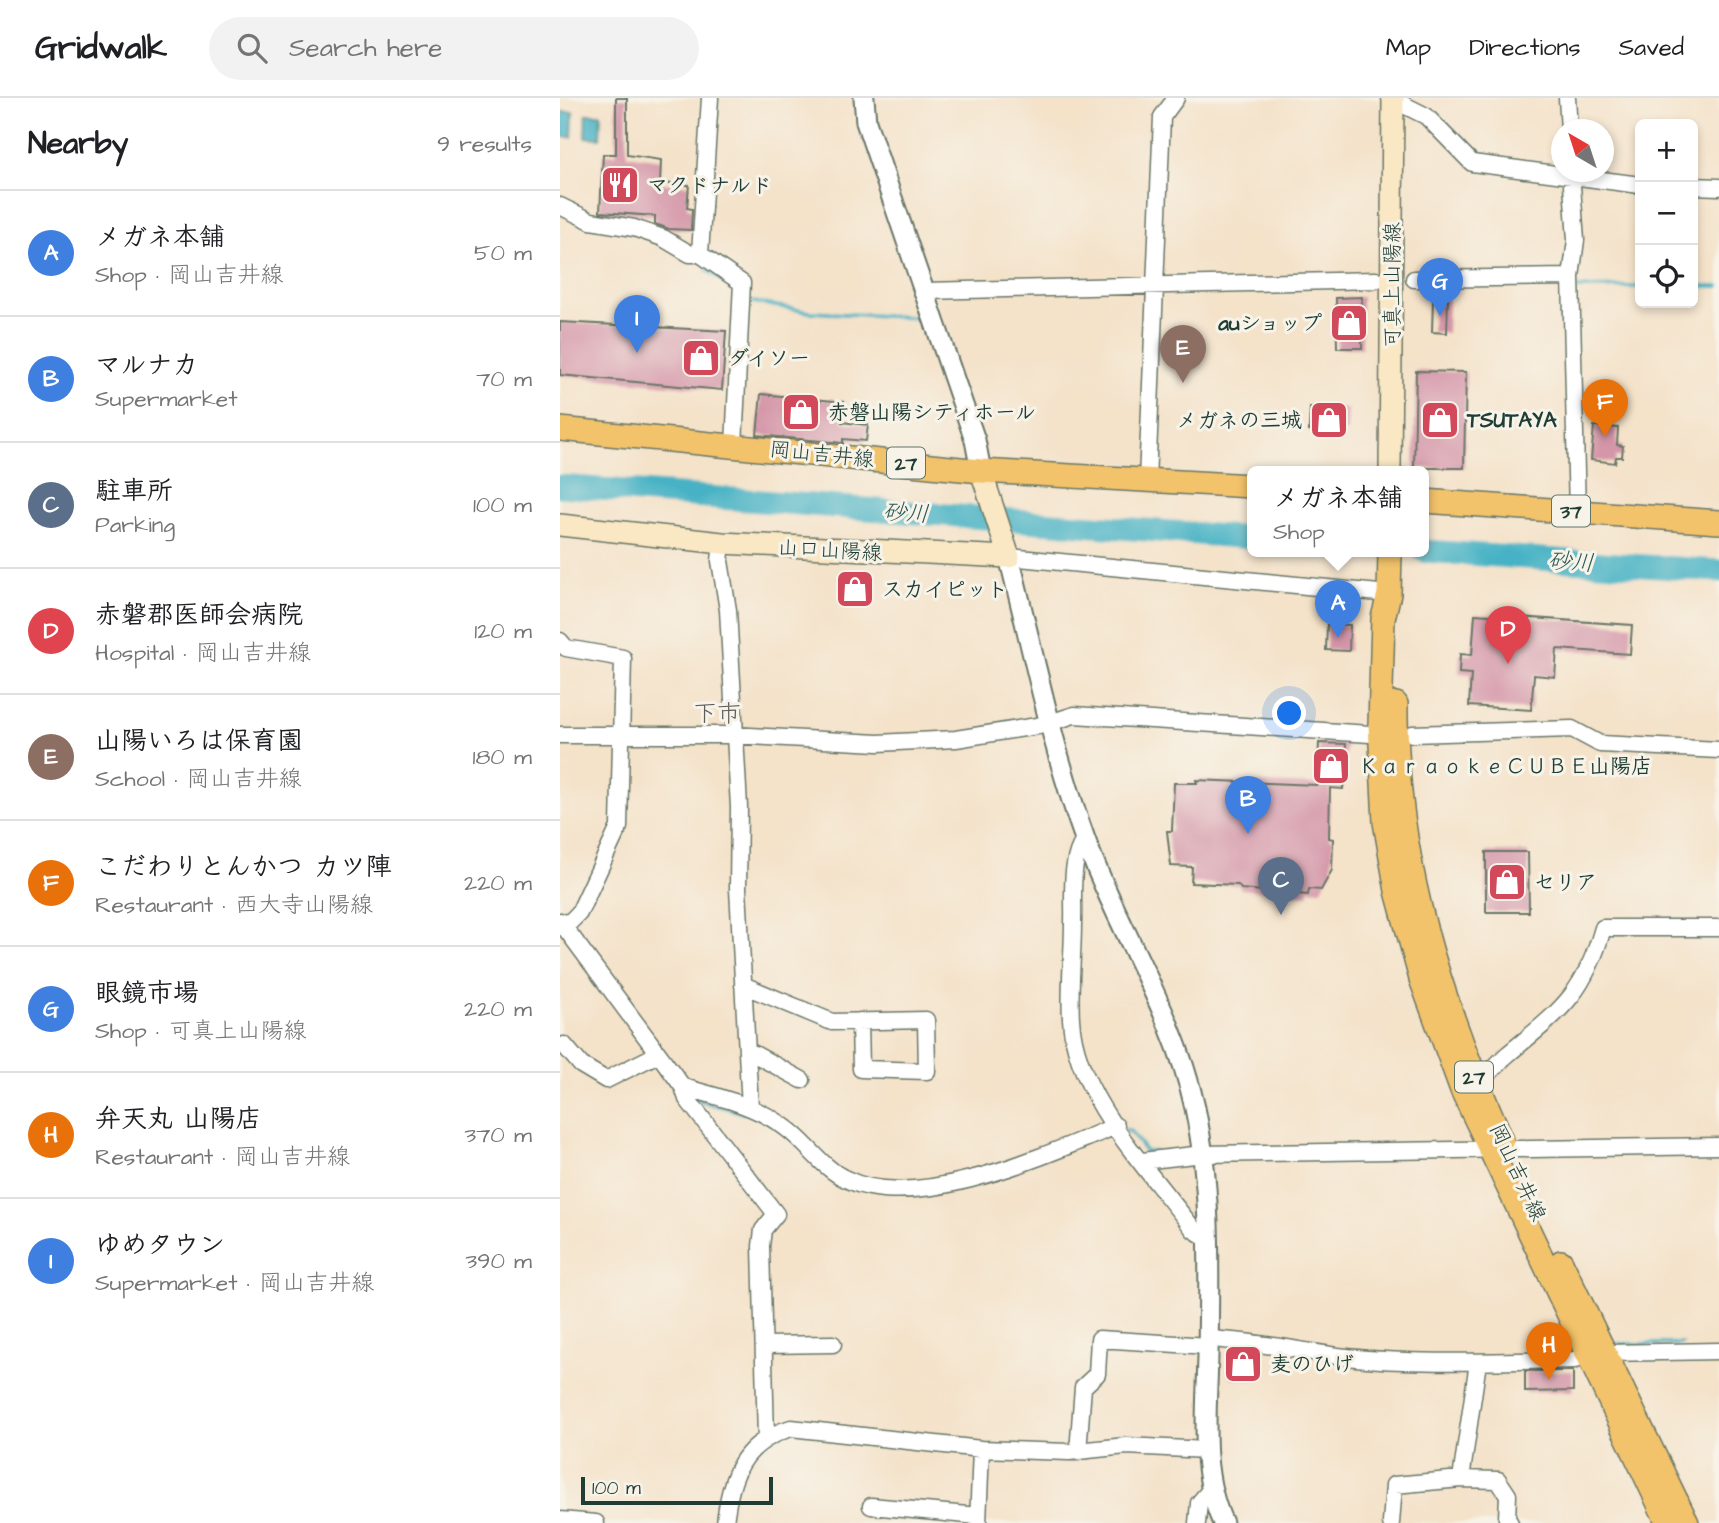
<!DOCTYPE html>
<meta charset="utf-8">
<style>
body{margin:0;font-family:"Architects Daughter","Klee One",sans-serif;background:#f2f2f2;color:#202124}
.controls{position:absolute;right:21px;top:21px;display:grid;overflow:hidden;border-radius:10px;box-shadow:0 4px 10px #0003}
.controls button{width:63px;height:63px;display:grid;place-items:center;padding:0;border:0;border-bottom:2px solid #e0e0e0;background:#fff;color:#202124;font:35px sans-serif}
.compass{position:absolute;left:991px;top:21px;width:63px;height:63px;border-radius:50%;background:#fff;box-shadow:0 4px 10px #0003;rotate:321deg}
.scale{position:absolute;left:21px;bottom:18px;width:192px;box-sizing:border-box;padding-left:7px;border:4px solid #1f3d34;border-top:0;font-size:19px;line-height:24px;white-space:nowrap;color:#1f3d34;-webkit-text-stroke:5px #f7f3e8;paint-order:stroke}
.you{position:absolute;left:730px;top:616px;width:24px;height:24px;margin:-18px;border:5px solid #fff;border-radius:50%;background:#1a73e8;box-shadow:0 0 0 10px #1a73e833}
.badge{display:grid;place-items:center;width:46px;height:46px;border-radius:50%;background:#d1495b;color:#fff;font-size:23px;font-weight:700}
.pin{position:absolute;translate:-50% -58px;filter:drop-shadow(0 2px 4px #0008)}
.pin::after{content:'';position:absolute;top:37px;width:24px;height:21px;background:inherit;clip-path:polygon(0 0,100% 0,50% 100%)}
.popup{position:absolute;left:687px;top:368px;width:182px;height:91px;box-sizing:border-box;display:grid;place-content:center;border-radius:10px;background:#fff;filter:drop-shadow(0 2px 5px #0005);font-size:23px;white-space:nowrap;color:#757577}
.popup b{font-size:26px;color:#202124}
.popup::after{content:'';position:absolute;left:50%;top:100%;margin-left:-14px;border:14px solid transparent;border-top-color:#fff}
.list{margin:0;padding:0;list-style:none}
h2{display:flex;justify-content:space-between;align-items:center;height:91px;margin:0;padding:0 28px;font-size:30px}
h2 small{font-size:23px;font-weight:400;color:#757577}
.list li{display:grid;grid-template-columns:46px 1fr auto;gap:21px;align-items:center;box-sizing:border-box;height:126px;padding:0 28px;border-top:2px solid #e0e0e0}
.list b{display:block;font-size:26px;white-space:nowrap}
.list p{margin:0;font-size:23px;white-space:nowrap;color:#757577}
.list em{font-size:23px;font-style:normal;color:#757577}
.icon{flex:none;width:38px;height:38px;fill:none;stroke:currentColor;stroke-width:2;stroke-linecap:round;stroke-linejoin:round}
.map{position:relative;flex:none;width:1159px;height:1425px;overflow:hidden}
header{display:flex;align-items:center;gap:42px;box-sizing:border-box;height:98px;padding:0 35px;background:#fff;border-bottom:2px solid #e0e0e0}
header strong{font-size:33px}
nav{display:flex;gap:38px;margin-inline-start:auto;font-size:24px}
.search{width:490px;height:63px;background:#f2f2f2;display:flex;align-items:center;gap:18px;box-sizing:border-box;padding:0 24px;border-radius:38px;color:#757577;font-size:26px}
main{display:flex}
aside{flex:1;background:#fff}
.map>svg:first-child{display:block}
.water{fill:#47b2c5;stroke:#33787c;stroke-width:2}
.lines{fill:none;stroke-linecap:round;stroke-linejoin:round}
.stream{stroke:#47b2c5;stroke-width:3.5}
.river{stroke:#47b2c5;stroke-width:23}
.building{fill:#d496a9}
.minor-casing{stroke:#6a7768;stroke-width:19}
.tertiary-casing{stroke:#6a7768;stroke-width:23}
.secondary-casing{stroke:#6a7768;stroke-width:24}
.primary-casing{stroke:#6a7768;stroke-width:26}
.minor{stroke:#fff;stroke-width:16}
.tertiary{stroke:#fff;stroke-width:19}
.secondary{stroke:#fae7c3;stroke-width:21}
.primary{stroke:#f2c36a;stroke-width:23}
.labels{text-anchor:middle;stroke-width:6;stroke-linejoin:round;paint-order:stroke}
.shield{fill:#f7f3e8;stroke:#60746a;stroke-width:2}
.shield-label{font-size:19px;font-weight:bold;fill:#1f3d34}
.poi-label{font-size:21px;font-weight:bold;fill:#1f3d34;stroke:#f7f3e8;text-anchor:start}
.street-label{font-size:21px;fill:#1f3d34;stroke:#f7f3e8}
.water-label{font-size:23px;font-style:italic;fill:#295a58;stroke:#f7f3e8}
.quarter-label{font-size:24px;fill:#5e5c5d;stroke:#f7f3e8}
</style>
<header>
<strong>Gridwalk</strong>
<div class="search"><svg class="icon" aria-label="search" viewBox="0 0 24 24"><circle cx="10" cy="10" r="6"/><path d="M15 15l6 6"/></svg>Search here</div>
<nav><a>Map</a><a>Directions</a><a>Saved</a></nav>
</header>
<main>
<aside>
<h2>Nearby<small>9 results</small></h2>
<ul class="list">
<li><span class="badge" style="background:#3f7fe0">A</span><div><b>メガネ本舗</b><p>Shop · 岡山吉井線</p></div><em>50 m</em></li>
<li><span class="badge" style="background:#3f7fe0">B</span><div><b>マルナカ</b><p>Supermarket</p></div><em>70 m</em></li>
<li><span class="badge" style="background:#5c6f8a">C</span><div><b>駐車所</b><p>Parking</p></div><em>100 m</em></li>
<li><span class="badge" style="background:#e0444e">D</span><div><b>赤磐郡医師会病院</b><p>Hospital · 岡山吉井線</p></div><em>120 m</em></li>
<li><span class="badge" style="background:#8d6e63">E</span><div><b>山陽いろは保育園</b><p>School · 岡山吉井線</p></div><em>180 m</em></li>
<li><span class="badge" style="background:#e8710a">F</span><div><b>こだわりとんかつ カツ陣</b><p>Restaurant · 西大寺山陽線</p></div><em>220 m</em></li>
<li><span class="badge" style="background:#3f7fe0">G</span><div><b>眼鏡市場</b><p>Shop · 可真上山陽線</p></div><em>220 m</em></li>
<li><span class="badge" style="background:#e8710a">H</span><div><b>弁天丸 山陽店</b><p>Restaurant · 岡山吉井線</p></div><em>370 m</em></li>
<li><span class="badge" style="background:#3f7fe0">I</span><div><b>ゆめタウン</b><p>Supermarket · 岡山吉井線</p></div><em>390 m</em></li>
</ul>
</aside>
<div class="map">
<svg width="1159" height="1425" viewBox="0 0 1159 1425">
<rect width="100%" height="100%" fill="#f7f3e8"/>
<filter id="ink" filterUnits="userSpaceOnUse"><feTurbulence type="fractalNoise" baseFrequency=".0143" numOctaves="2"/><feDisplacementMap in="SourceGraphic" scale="14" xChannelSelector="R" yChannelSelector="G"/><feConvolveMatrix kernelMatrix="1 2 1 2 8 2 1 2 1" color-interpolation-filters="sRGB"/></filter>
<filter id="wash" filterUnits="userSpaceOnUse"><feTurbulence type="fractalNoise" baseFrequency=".00686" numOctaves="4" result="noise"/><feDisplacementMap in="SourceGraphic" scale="28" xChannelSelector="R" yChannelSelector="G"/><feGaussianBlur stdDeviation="1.57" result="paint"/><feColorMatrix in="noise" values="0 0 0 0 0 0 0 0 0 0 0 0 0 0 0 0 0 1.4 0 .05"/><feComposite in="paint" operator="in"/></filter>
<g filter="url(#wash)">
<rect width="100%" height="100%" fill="#f4e2c9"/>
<path class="water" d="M 0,14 L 13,14 L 12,39 L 0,39 Z
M 26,16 L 41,16 L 40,40 L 25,39 Z"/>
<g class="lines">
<path class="stream" d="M 147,172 L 171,189
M 1133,188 L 1159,188
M 1018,190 L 1080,189
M 193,204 L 250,214 L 363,220
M 134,1001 L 183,1015
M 564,1033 L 569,1032 L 586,1054 L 597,1054
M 1049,1246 L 1122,1246"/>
<path class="river" d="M 0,388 L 692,440
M 864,453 L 1159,473"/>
</g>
<g id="blocks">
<path class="building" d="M 56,0 L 67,0 L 67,57 L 101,62 L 100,85 L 129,87 L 127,110 L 132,111 L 131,132 L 109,131 L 95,126 L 95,118 L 40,114 L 43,56 L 56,56 Z
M 802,199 L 802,250 L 777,250 L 776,200 Z
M 873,201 L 888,201 L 887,235 L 872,234 Z
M 0,224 L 166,233 L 162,292 L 0,277 Z
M 856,273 L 906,274 L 904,370 L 854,370 Z
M 201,296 L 284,304 L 282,324 L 308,327 L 306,343 L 283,341 L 283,345 L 197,337 Z
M 750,309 L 788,311 L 787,334 L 749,333 Z
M 1034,328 L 1058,330 L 1057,347 L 1063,348 L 1062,359 L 1056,359 L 1055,365 L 1031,362 Z
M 289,479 L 302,480 L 301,504 L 288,503 Z
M 915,516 L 1072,527 L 1070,556 L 997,551 L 995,579 L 974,577 L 971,612 L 909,608 L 911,576 L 899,575 L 900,556 L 912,557 Z
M 767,526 L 790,527 L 789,553 L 766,552 Z
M 759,645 L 786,646 L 783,691 L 770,690 L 769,740 L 773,741 L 772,772 L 761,792 L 749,791 L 748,797 L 681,791 L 678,787 L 631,785 L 632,769 L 611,768 L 607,733 L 612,733 L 614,685 L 637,685 L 636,682 L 757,687 Z
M 926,754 L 968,754 L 969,814 L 926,814 Z
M 672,1253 L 696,1256 L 695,1281 L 671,1280 Z
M 965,1273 L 1013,1273 L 1013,1293 L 965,1294 Z"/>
</g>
</g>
<g filter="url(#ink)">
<use href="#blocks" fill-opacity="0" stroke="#6a7768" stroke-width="2"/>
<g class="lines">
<defs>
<path id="minor" d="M 150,0 L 140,156 L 182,185 L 174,347
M 830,0 L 866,18 L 912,65 L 1080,87
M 1007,0 L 1009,32
M 1011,74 L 1016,142 L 1011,179 L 1017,414
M 1133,88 L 1159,89
M 0,108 L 31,123 L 74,130 L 103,140 L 130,156 L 140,156
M 854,181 L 1011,179
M 365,193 L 816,182
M 587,383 L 602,19 L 616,0
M 162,445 L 160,463 L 168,512 L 179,709 L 178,791 L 190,1009
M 449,459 L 829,496
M 0,543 L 6,550 L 63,560 L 59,729 L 19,815 L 4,830
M 852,636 L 1012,631 L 1040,646 L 1159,652
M 0,637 L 173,637 L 318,645 L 396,641 L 483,627 L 514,617 L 810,636
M 525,741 C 509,761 514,800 513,825 C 513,857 509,890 511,921 C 515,998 590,1073 634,1132 L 649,1141
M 0,823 L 123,989 L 127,1001 L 216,1116 L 203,1132 L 201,1148 L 206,1340
M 183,887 L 272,924 L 366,922 L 367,973 L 301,971 L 300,923
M 4,947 L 21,967 L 46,982 L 98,956
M 187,952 L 242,982
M 917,985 C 930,977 936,966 948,956 C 1000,913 1024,897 1043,830 L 1159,830
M 123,989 C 158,999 196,1007 226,1030 C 247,1045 262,1070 286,1081 C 356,1116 488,1056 556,1028
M 582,1063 L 643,1056 L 1159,1048
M 648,1241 C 695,1243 739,1253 786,1259 C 861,1267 939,1263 1015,1262 L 1028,1256 L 1045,1255 L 1159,1253
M 204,1247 L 273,1246
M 918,1264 L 901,1381 L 938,1382 L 948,1397 L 947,1421 L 950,1425
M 518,1354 L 523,1289 L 537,1276 L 539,1241 L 648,1248
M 311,1408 L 418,1418
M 0,1422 L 36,1425
M 165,1425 C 170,1378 182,1345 231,1330 L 421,1351 L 509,1354 L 566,1348 L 647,1352
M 418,1425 L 421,1351
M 637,1425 L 639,1405 L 651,1391
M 831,1425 L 834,1387 L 901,1381"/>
<path id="tertiary" d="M 304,0 L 306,24 L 415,342 L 421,373
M 449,459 C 473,553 492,650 525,741 C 558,832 614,914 635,1010 C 652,1091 649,1175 648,1258 C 647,1312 639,1374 663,1425"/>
<path id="secondary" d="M 830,374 L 833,0
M 0,427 L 162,445 L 449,459 L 421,373"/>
<path id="primary" d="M 0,331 L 421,373 L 692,388
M 864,403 L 1159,424
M 830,454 L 829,496 L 823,520 L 820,627 L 825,724 L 837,793 L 861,881 L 902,992 L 1108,1425
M 836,606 C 834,759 880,904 942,1042
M 1001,1164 L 1127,1425"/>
</defs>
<use href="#minor" class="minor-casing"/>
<use href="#tertiary" class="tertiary-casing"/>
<use href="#secondary" class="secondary-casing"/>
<use href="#primary" class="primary-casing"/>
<use href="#minor" class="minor"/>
<use href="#tertiary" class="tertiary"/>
<use href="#secondary" class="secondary"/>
<use href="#primary" class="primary"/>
</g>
</g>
<defs>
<symbol id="restaurant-square" viewBox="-11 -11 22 22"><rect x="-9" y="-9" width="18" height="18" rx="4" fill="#d1495b" stroke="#f7f3e8"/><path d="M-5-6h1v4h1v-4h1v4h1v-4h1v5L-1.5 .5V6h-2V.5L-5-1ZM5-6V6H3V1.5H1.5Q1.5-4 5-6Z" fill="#fff"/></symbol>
<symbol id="shop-square" viewBox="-11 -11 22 22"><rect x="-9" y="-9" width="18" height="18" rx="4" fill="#d1495b" stroke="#f7f3e8"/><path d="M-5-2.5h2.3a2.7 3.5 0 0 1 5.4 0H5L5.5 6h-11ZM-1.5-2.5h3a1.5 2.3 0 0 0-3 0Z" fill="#fff"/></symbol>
</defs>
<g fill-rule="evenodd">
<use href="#restaurant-square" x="38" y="65" width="44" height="44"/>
<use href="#shop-square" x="767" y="203" width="44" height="44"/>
<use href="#shop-square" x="119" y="238" width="44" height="44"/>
<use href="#shop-square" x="219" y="292" width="44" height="44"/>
<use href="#shop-square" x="747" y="300" width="44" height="44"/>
<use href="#shop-square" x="858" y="300" width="44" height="44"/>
<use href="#shop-square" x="273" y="469" width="44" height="44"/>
<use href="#shop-square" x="749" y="646" width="44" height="44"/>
<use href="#shop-square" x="925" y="762" width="44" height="44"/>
<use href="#shop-square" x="661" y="1244" width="44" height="44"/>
</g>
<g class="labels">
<g class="shield">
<rect x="327" y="349.5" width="38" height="31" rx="5"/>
<rect x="992" y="397.5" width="38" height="31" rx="5"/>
<rect x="895" y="963.5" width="38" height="31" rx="5"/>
</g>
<g class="shield-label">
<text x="346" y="372">27</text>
<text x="1011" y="420">37</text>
<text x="914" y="986">27</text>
</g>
<g class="poi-label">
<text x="87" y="94">マクドナルド</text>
<text x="762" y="232" text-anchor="end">auショップ</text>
<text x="168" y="267">ダイソー</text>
<text x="268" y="321">赤磐山陽シティホール</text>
<text x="742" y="329" text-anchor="end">メガネの三城</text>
<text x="907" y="329">TSUTAYA</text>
<text x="322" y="498">スカイピット</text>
<text x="798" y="675">ＫａｒａｏｋｅＣＵＢＥ山陽店</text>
<text x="974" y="791">セリア</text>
<text x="710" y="1273">麦のひげ</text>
</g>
<g class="street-label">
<text transform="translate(832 187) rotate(-90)" y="7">可真上山陽線</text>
<text transform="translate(262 356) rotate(6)" y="7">岡山吉井線</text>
<text transform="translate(270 452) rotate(3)" y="7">山口山陽線</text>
<text transform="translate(958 1074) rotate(65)" y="7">岡山吉井線</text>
</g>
<g class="water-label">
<text transform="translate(346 414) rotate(4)" y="8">砂川</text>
<text transform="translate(1011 463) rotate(4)" y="8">砂川</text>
</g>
<g class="quarter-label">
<text x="157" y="623">下市</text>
</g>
</g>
</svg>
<div class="controls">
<button>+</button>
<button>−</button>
<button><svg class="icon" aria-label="locate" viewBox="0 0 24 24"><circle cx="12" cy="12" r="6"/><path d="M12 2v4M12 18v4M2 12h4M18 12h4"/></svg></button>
</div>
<svg class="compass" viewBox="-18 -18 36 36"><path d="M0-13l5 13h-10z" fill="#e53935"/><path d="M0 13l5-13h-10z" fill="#757577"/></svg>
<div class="scale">100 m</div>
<div class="you"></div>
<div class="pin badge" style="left:778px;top:540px;background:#3f7fe0">A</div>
<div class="popup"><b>メガネ本舗</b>Shop</div>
<div class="pin badge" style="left:688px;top:736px;background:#3f7fe0">B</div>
<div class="pin badge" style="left:721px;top:817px;background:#5c6f8a">C</div>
<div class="pin badge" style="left:948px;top:566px;background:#e0444e">D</div>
<div class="pin badge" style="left:623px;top:285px;background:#8d6e63">E</div>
<div class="pin badge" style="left:1045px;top:339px;background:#e8710a">F</div>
<div class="pin badge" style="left:880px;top:218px;background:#3f7fe0">G</div>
<div class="pin badge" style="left:989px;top:1282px;background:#e8710a">H</div>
<div class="pin badge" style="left:77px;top:255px;background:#3f7fe0">I</div>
</div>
</main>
